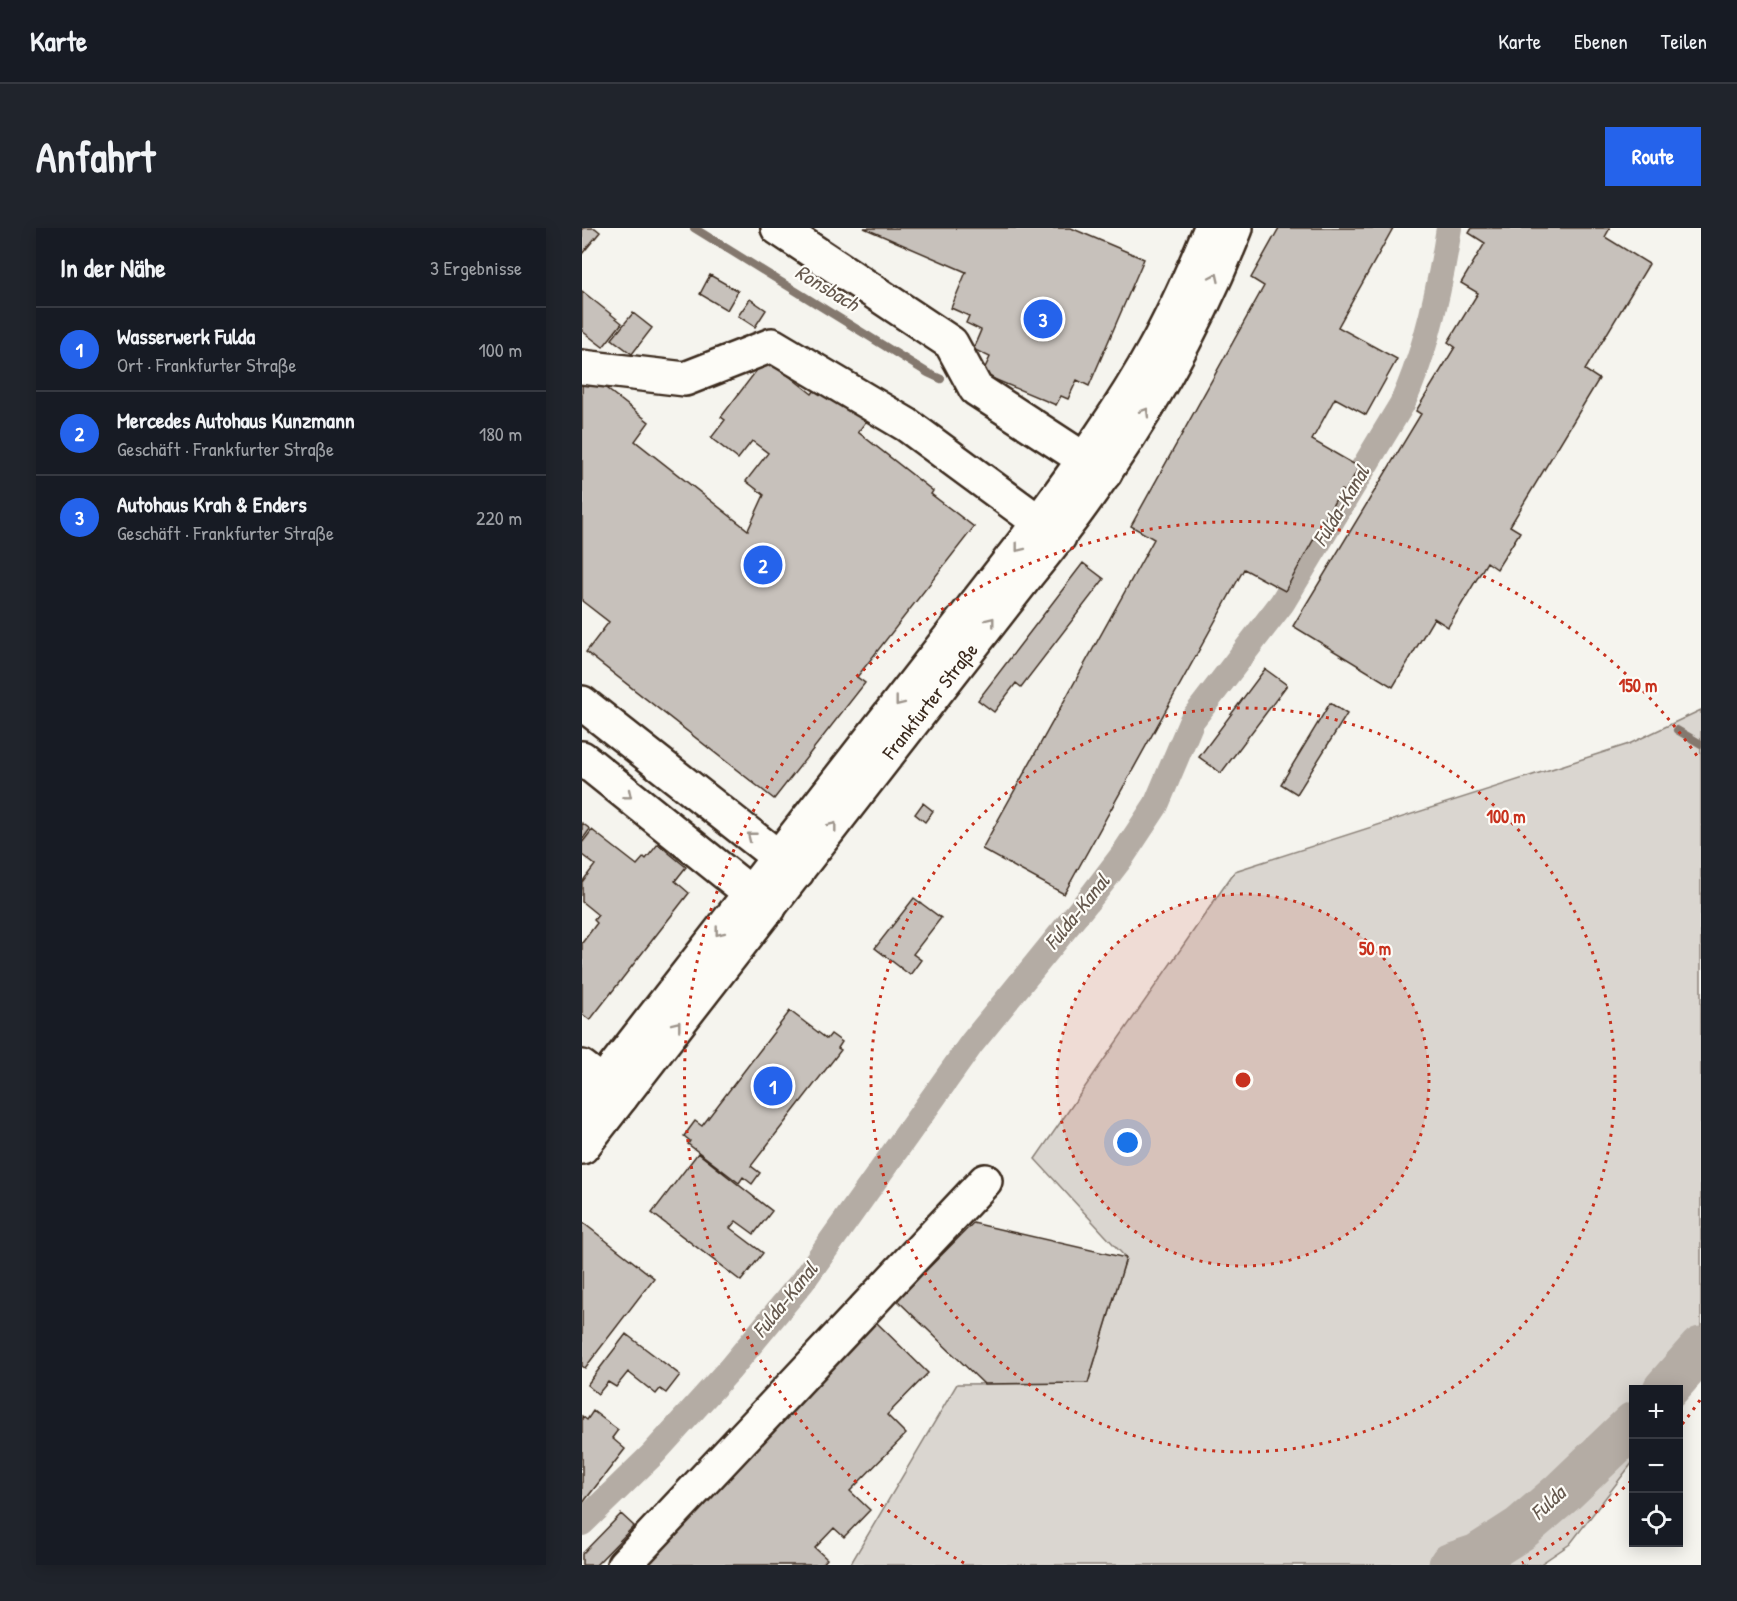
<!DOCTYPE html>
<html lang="de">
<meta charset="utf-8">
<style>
body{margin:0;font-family:"Patrick Hand",sans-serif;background:#20242c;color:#f1f3f6}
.controls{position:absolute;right:18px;bottom:18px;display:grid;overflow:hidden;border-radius:0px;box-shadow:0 3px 15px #0003}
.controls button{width:54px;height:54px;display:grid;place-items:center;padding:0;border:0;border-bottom:2px solid #363941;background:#171b24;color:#f1f3f6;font:30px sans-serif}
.you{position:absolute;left:546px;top:915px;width:21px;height:21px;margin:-15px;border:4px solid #fff;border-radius:50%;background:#1a73e8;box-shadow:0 0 0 9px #1a73e833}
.badge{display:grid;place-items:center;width:39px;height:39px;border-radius:50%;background:#2563eb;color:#fff;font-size:20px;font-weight:700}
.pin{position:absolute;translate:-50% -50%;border:3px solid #fff;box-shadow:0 2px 6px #0006}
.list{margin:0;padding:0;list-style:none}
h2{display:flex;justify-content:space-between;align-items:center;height:78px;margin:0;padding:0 24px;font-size:26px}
h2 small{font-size:20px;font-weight:400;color:#9ea1a6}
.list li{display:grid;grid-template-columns:39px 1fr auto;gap:18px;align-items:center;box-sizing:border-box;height:84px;padding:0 24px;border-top:2px solid #363941}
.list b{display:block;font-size:22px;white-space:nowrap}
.list p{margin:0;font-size:20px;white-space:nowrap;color:#9ea1a6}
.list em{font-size:20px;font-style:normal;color:#9ea1a6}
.icon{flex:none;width:33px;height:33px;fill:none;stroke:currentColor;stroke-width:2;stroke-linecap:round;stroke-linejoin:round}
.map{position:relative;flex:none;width:1119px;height:1337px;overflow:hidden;border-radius:0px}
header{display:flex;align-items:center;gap:36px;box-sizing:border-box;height:84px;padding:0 30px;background:#171b24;border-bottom:2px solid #363941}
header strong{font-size:28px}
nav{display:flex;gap:33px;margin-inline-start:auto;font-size:21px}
.intro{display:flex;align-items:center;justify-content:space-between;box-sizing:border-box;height:144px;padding:0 36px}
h1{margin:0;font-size:42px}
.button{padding:15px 27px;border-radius:0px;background:#2563eb;color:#fff;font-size:21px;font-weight:700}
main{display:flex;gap:36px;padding:0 36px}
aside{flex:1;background:#171b24;border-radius:0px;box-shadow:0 3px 15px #0003}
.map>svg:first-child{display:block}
.green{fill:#dad6d0;stroke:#8a8077;stroke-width:1.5}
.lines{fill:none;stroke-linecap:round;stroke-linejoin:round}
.stream{stroke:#84786e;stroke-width:8}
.canal{stroke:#b4aca4;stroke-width:26}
.river{stroke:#b4aca4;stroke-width:45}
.building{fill:#c7c1bb;stroke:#3b2a1e;stroke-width:1.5}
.minor-casing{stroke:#3b2a1e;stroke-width:38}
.major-casing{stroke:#3b2a1e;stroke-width:38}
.minor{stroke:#fdfcf7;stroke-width:33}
.major{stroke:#fdfcf7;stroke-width:33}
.oneway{stroke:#9c938a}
.ring{fill:none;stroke:#c8321e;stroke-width:3;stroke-dasharray:3 6}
.labels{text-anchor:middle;stroke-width:4.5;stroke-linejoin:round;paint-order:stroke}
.street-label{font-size:20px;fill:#3b2a1e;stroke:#fdfcf7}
.water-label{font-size:21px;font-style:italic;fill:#65584d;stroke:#fdfcf7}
.centre{fill:#c8321e;stroke:#fdfcf7;stroke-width:3}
.ring-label{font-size:18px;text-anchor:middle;font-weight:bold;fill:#c8321e;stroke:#fdfcf7;stroke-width:4.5;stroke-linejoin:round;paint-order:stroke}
</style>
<header>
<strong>Karte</strong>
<nav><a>Karte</a><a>Ebenen</a><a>Teilen</a></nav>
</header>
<div class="intro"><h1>Anfahrt</h1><a class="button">Route</a></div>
<main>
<aside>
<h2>In der Nähe<small>3 Ergebnisse</small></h2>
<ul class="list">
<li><span class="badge">1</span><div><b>Wasserwerk Fulda</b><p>Ort · Frankfurter Straße</p></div><em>100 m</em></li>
<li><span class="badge">2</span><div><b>Mercedes Autohaus Kunzmann</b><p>Geschäft · Frankfurter Straße</p></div><em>180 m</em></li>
<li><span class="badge">3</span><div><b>Autohaus Krah &amp; Enders</b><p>Geschäft · Frankfurter Straße</p></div><em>220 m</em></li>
</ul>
</aside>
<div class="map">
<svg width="1119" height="1337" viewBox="0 0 1119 1337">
<rect width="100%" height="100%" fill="#f5f4ee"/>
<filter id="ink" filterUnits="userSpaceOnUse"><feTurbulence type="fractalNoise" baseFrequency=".0167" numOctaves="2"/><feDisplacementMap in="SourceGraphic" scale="12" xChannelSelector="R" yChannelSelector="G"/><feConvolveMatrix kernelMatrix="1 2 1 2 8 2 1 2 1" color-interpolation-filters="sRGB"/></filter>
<g filter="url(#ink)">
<path class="green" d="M 1119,482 L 1119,1146 L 1097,1176 L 1096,1162 L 1052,1162 L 1051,1234 L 988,1316 L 957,1337 L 268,1337 L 375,1156 L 506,1155 L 544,1030 L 453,931 L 653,643 L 1047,516 Z"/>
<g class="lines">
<path class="stream" d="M 112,0 L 346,145 L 359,151
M 1095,502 L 1119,516"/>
<path class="canal" d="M 0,1295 L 71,1226 L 148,1141 L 220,1054 L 390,815 L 512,665 L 541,627 L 574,577 L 610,492 L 700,375 L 820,176 C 845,122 858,59 867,0"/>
<path class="river" d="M 1083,1162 L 1119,1121
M 869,1337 L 896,1328 L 938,1301 L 980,1265 L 1052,1196"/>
</g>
<path class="building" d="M 0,0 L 13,0 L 18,4 L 0,26 Z
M 282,0 L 489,0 L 562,31 L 507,158 L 495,152 L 486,171 L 479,168 L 474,177 L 400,146 L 408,129 L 391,121 L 399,102 L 384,95 L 387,88 L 369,80 L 384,44 Z
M 697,0 L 811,0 L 756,99 L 815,131 L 784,187 L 753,170 L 730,212 L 777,239 L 763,264 L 759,262 L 703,363 L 662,341 L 482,666 L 400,621 L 572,311 L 549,298 L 682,58 L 669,50 Z
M 890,0 L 1028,0 L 1023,9 L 1067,36 L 1003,142 L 1017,151 L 928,298 L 938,304 L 915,341 L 905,334 L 866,399 L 852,390 L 811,459 L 711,398 L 839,186 L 834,183 L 873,119 L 866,114 L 896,65 L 879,55 L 903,15 L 887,5 Z
M 128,47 L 156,63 L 145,82 L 118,66 Z
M 0,63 L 40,95 L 21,119 L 0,103 Z
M 168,71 L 184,82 L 173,99 L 156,88 Z
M 51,85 L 70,100 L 50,126 L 30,111 Z
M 184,130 L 230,166 L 239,154 L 286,191 L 276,204 L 351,263 L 349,266 L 392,299 L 275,449 L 283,455 L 192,571 L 4,424 L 27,394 L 0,373 L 0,146 L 2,143 L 67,194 L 53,213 L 166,302 L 182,267 L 164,253 L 186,225 L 170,213 L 156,231 L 129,210 L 143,192 L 139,189 Z
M 501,335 L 522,351 L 439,459 L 434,455 L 412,484 L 396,472 Z
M 683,441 L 705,457 L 639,545 L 617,529 Z
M 748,475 L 765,486 L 715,566 L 699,556 Z
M 341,575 L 351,583 L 343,594 L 333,586 Z
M 0,595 L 8,601 L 0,612 Z
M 10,602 L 55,637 L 62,629 L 64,631 L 76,616 L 104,639 L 93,653 L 107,665 L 8,792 L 0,786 L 0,715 L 15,695 L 12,692 L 16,687 L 0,674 L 0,654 L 13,637 L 0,627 L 0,615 Z
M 332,670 L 359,690 L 331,726 L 339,732 L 328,747 L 293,720 Z
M 208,783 L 245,811 L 249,806 L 260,814 L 256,820 L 259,822 L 169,938 L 178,945 L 170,956 L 161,949 L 157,955 L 106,916 L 108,913 L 102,908 L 113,893 L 120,898 Z
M 116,925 L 190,983 L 172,1006 L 154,993 L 148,1000 L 181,1025 L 159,1053 L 70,985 Z
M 0,994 L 72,1050 L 3,1140 L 0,1138 Z
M 391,995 L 544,1030 L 506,1155 L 402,1156 L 315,1072 Z
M 293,1093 L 346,1145 L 305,1187 L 324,1206 L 268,1263 L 288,1282 L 262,1309 L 252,1300 L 233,1320 L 245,1331 L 240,1337 L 56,1337 Z
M 44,1106 L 98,1147 L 84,1165 L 78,1161 L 74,1166 L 46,1144 L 34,1159 L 26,1154 L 16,1166 L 5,1157 Z
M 11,1183 L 36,1202 L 30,1210 L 43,1221 L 0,1276 L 0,1188 L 5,1192 Z
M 39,1286 L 52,1298 L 14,1337 L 0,1337 L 0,1326 Z"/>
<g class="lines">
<defs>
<path id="minor" d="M 196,0 L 369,115 L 394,161 L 523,245
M 0,139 L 103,151 L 190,117 L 325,197 L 477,309
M 0,475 L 215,644
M 0,530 L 187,680
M 0,839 L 39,869
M 42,1337 L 403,953"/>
<path id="major" d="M 0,881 L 443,313 C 489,250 536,188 573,120 C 594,82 612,41 629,0
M 0,919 L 445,347 C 532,242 604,127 654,0"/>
</defs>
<use href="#minor" class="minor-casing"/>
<use href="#major" class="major-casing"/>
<use href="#minor" class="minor"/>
<use href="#major" class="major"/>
</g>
<defs><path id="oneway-chevron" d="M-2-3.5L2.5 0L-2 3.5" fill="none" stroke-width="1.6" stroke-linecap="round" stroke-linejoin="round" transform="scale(1.5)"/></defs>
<g class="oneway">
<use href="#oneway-chevron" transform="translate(633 49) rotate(-65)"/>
<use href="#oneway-chevron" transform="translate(563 184) rotate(-59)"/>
<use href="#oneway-chevron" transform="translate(437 320) rotate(128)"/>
<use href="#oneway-chevron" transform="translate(409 393) rotate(-52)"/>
<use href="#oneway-chevron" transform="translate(317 474) rotate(128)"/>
<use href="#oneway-chevron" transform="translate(46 567) rotate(39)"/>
<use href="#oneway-chevron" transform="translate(251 598) rotate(-52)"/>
<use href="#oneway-chevron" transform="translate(169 608) rotate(-142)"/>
<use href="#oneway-chevron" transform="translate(137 704) rotate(128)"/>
<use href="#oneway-chevron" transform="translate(95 797) rotate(-52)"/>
</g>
</g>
<circle cx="661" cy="852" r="186" fill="#c8321e" fill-opacity=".12"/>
<g class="ring">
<circle cx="661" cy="852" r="186"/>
<circle cx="661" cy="852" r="372"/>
<path d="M1118 1172A558 558 0 0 1 1098 1199M1049 1253A558 558 0 0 1 940 1335M382 1335A558 558 0 1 1 1118 532"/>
</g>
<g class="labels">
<g class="street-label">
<text transform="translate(348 473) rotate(-52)" y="7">Frankfurter Straße</text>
</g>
<g class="water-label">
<text transform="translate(245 60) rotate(31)" y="7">Ronsbach</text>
<text transform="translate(759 278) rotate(-59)" y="7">Fulda-Kanal</text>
<text transform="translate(495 684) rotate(-51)" y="7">Fulda-Kanal</text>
<text transform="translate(203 1072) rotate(-51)" y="7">Fulda-Kanal</text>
<text transform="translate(966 1275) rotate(-43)" y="7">Fulda</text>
</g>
</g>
<circle cx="661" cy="852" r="9" class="centre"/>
<g class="ring-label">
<text x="1056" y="464">150 m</text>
<text x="924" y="595">100 m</text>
<text x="793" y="727">50 m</text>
</g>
</svg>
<div class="controls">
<button>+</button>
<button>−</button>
<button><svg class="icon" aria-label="locate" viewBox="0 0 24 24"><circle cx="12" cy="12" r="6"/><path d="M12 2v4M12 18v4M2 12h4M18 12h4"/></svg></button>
</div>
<div class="you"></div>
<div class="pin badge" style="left:191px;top:858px">1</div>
<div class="pin badge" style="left:181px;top:337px">2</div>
<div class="pin badge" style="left:461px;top:91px">3</div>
</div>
</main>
